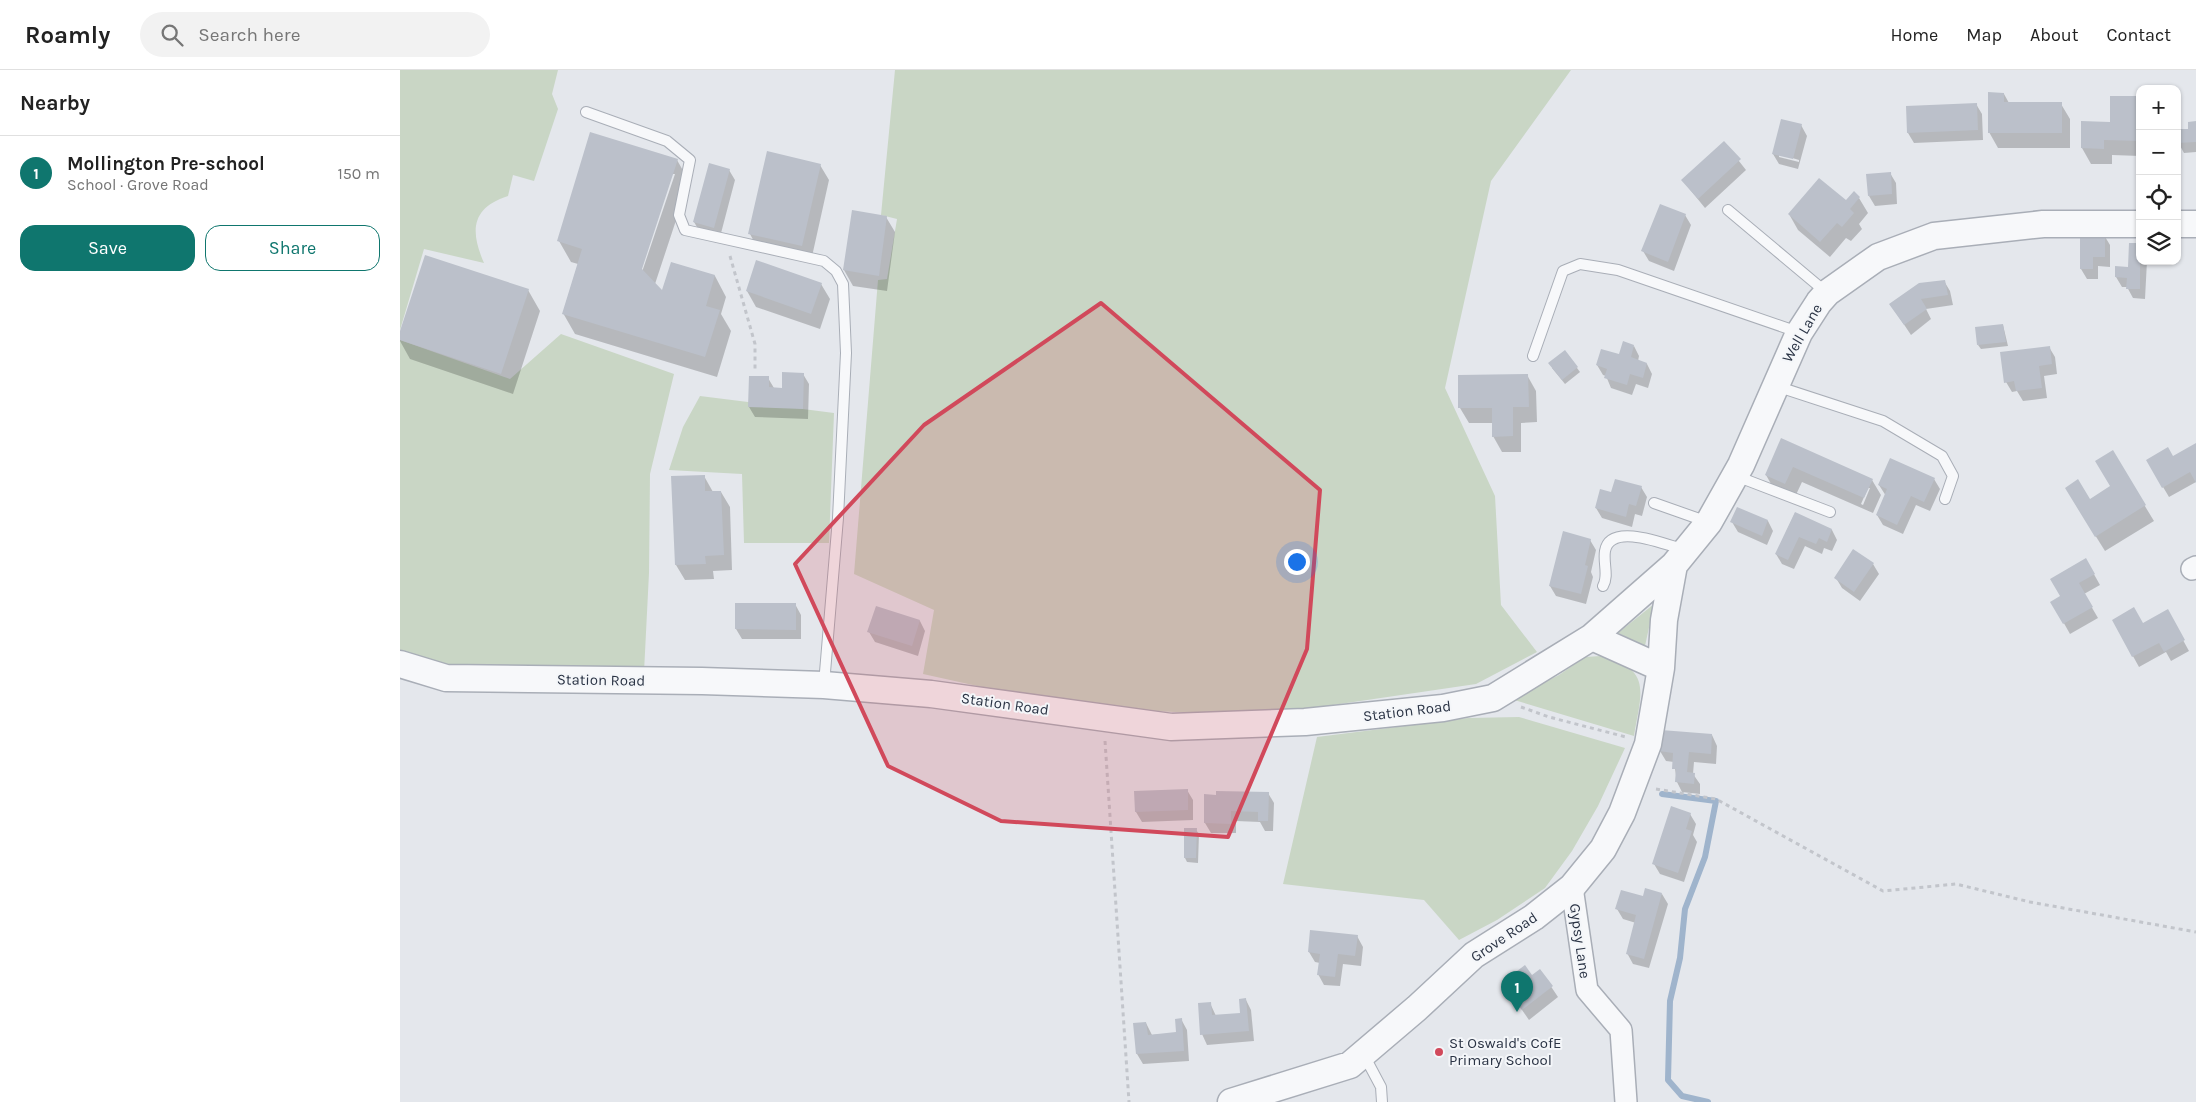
<!DOCTYPE html>
<meta charset="utf-8">
<style>
body{margin:0;font-family:Karla,sans-serif;background:#f2f2f2;color:#222}
.controls{position:absolute;right:15px;top:15px;display:grid;overflow:hidden;border-radius:10px;box-shadow:0 1px 4px #0004}
.controls button{width:45px;height:45px;display:grid;place-items:center;padding:0;border:0;border-bottom:1px solid #e0e0e0;background:#fff;color:#222;font:25px sans-serif}
.you{position:absolute;left:896px;top:491px;width:18px;height:18px;margin:-12px;border:4px solid #fff;border-radius:50%;background:#1a73e8;box-shadow:0 0 0 8px #1a73e833}
.badge{display:grid;place-items:center;width:32px;height:32px;border-radius:50%;background:#0f766e;color:#fff;font-size:16px;font-weight:700}
.pin{position:absolute;translate:-50% -41px;filter:drop-shadow(0 1px 2px #0008)}
.pin::after{content:'';position:absolute;top:26px;width:18px;height:15px;background:inherit;clip-path:polygon(0 0,100% 0,50% 100%)}
.list{margin:0;padding:0;list-style:none}
h2{display:flex;justify-content:space-between;align-items:center;height:65px;margin:0;padding:0 20px;font-size:21px}
h2 small{font-size:16px;font-weight:400;color:#767676}
.list li{display:grid;grid-template-columns:32px 1fr auto;gap:15px;align-items:center;box-sizing:border-box;height:75px;padding:0 20px;border-top:1px solid #e0e0e0}
.list b{display:block;font-size:19px;white-space:nowrap}
.list p{margin:0;font-size:16px;white-space:nowrap;color:#767676}
.list em{font-size:16px;font-style:normal;color:#767676}
.actions{display:flex;gap:10px;padding:15px 20px}
.actions a{flex:1;padding:11px 0;border:1px solid #0f766e;border-radius:15px;text-align:center;font-size:18px;color:#0f766e}
.actions .main{background:#0f766e;color:#fff}
.icon{flex:none;width:28px;height:28px;fill:none;stroke:currentColor;stroke-width:2;stroke-linecap:round;stroke-linejoin:round}
.map{position:relative;flex:none;width:1796px;height:1032px;overflow:hidden}
header{display:flex;align-items:center;gap:30px;box-sizing:border-box;height:70px;padding:0 25px;background:#fff;border-bottom:1px solid #e0e0e0}
header strong{font-size:24px}
nav{display:flex;gap:28px;margin-inline-start:auto;font-size:18px}
.search{width:350px;height:45px;background:#f2f2f2;display:flex;align-items:center;gap:12px;box-sizing:border-box;padding:0 18px;border-radius:28px;color:#767676;font-size:19px}
main{display:flex}
aside{flex:1;background:#fff}
.map>svg:first-child{display:block}
.green{fill:#c9d6c5}
.shadow{fill:#0003;fill-rule:evenodd}
.lines{fill:none;stroke-linecap:round;stroke-linejoin:round}
.stream{stroke:#9fb4cc;stroke-width:6}
.building{fill:#bbc0ca}
.service-casing{stroke:#a9aeb7;stroke-width:12}
.minor-casing{stroke:#a9aeb7;stroke-width:24}
.tertiary-casing{stroke:#a9aeb7;stroke-width:29}
.path{stroke:#c2c5cb;stroke-width:3;stroke-dasharray:4 4;stroke-linecap:butt}
.service{stroke:#f7f8fa;stroke-width:10}
.minor{stroke:#f7f8fa;stroke-width:21}
.tertiary{stroke:#f7f8fa;stroke-width:26}
.marked{fill:#d1495b;fill-opacity:0.2;stroke:#d1495b;stroke-width:4;stroke-linejoin:round}
.poi-dot{fill:#d1495b;stroke:#f4f6f9;stroke-width:2}
.labels{text-anchor:middle;stroke-width:4;stroke-linejoin:round;paint-order:stroke}
.street-label{font-size:15px;fill:#2b3445;stroke:#f4f6f9}
.poi-label{font-size:15px;fill:#2b3445;stroke:#f4f6f9;text-anchor:start}
</style>
<header>
<strong>Roamly</strong>
<div class="search"><svg class="icon" aria-label="search" viewBox="0 0 24 24"><circle cx="10" cy="10" r="6"/><path d="M15 15l6 6"/></svg>Search here</div>
<nav><a>Home</a><a>Map</a><a>About</a><a>Contact</a></nav>
</header>
<main>
<aside>
<h2>Nearby<small></small></h2>
<ul class="list">
<li><span class="badge">1</span><div><b>Mollington Pre-school</b><p>School · Grove Road</p></div><em>150 m</em></li>
</ul>
<div class="actions"><a class="main">Save</a><a>Share</a></div>
</aside>
<div class="map">
<svg width="1796" height="1032" viewBox="0 0 1796 1032">
<rect width="100%" height="100%" fill="#e4e7ec"/>
<path class="green" d="M 0,0 L 158,0 L 152,24 L 158,39 L 134,111 L 113,105 L 108,126 C 71,138 70,161 84,193 L 24,179 L 0,260 Z
M 495,0 L 1171,0 L 1091,111 L 1045,318 L 1095,426 L 1101,535 L 1137,582 L 1076,614 L 858,646 L 692,638 L 618,625 L 523,604 L 534,540 L 454,504 L 478,210 L 487,209 L 497,149 L 481,145 Z
M 161,264 L 274,304 L 250,404 L 249,503 L 244,602 L 57,598 L 0,581 L 0,270 L 110,309 Z
M 300,326 L 434,343 L 429,473 L 344,473 L 342,404 L 269,400 L 283,357 Z
M 1254,534 L 1245,576 L 1218,563 Z
M 1201,586 C 1253,599 1241,623 1234,666 L 1111,629 L 1159,605 L 1185,587 Z
M 1119,647 L 1225,678 L 1198,736 L 1172,781 L 1145,818 L 1097,850 L 1059,870 L 1024,830 L 883,814 L 917,667 L 1068,648 Z"/>
<path class="shadow" d="M 1604,24 L 1609,33 L 1661,34 L 1670,49 L 1670,78 L 1598,78 L 1589,62 Z
M 1740,28 L 1740,86 L 1712,85 L 1712,94 L 1691,94 L 1682,78 L 1682,53 L 1711,53 Z
M 1576,34 L 1582,44 L 1583,70 L 1514,73 L 1508,63 L 1507,37 Z
M 1796,53 L 1796,82 L 1784,83 L 1778,72 Z
M 1401,55 L 1407,66 L 1398,99 L 1379,94 L 1373,84 ZM 1379,84 L 1399,90 L 1399,92 L 1379,87 Z
M 1324,72 L 1346,100 L 1305,138 L 1283,111 Z
M 277,90 L 289,111 L 255,214 L 263,222 L 272,193 L 315,206 L 326,227 L 321,244 L 331,261 L 317,307 L 175,264 L 163,243 L 178,194 L 171,192 L 159,171 ZM 272,104 L 275,104 L 241,205 L 239,205 Z
M 420,95 L 429,110 L 411,191 L 358,179 L 350,164 Z
M 329,100 L 335,110 L 320,167 L 300,162 L 294,152 Z
M 1490,103 L 1496,113 L 1497,134 L 1475,136 L 1469,126 Z
M 1459,128 L 1468,143 L 1459,154 L 1462,159 L 1451,171 L 1446,168 L 1430,187 L 1398,160 L 1389,144 Z
M 1285,145 L 1291,155 L 1274,201 L 1249,191 L 1243,181 Z
M 486,147 L 495,162 L 487,221 L 453,216 L 444,200 Z
M 1682,165 L 1704,165 L 1710,175 L 1710,197 L 1698,196 L 1698,209 L 1687,209 L 1681,199 Z
M 1740,191 L 1747,191 L 1745,229 L 1733,228 L 1727,217 L 1722,217 L 1716,207 Z
M 1544,211 L 1550,221 L 1553,235 L 1526,239 L 1531,249 L 1511,265 L 1491,235 Z
M 421,214 L 430,229 L 420,259 L 356,237 L 347,221 Z
M 128,220 L 140,241 L 113,324 L 10,289 L 0,271 L 0,265 Z
M 1603,255 L 1608,276 L 1581,279 L 1578,275 Z
M 1234,276 L 1239,286 L 1238,291 L 1247,294 L 1252,304 L 1248,318 L 1236,314 L 1232,325 L 1211,318 L 1206,306 L 1203,305 L 1197,295 L 1220,286 Z
M 1649,277 L 1655,287 L 1657,304 L 1644,306 L 1647,328 L 1623,331 L 1617,321 L 1612,322 L 1606,312 Z
M 1152,298 L 1177,298 L 1180,302 L 1165,314 Z
M 403,304 L 409,314 L 408,349 L 355,347 L 349,337 L 368,308 L 374,318 L 383,319 Z
M 1127,305 L 1136,321 L 1137,352 L 1121,353 L 1121,382 L 1102,382 L 1093,366 L 1093,353 L 1069,353 L 1060,338 Z
M 1382,370 L 1472,410 L 1481,425 L 1473,443 L 1402,412 L 1394,429 L 1375,421 L 1366,405 ZM 1468,418 L 1470,418 L 1463,435 L 1461,434 Z
M 1796,374 L 1796,412 L 1769,427 L 1747,390 L 1772,388 Z
M 1712,382 L 1754,451 L 1705,481 L 1675,433 L 1690,430 L 1711,417 Z
M 304,406 L 313,422 L 321,422 L 330,437 L 332,500 L 313,501 L 314,509 L 285,510 L 276,495 Z
M 1534,409 L 1540,419 L 1530,441 L 1516,435 L 1503,464 L 1483,455 L 1477,445 L 1486,426 L 1479,415 Z
M 1241,417 L 1247,427 L 1242,446 L 1235,444 L 1232,457 L 1202,448 L 1196,438 L 1212,424 Z
M 1395,443 L 1432,460 L 1437,470 L 1432,481 L 1424,478 L 1422,484 L 1405,476 L 1394,499 L 1382,494 L 1376,484 Z
M 1368,451 L 1373,461 L 1367,475 L 1338,462 L 1332,452 Z
M 1190,470 L 1196,480 L 1191,502 L 1193,507 L 1186,534 L 1156,526 L 1150,516 Z
M 1686,490 L 1700,515 L 1684,524 L 1698,548 L 1670,564 L 1652,532 L 1661,527 Z
M 1473,494 L 1479,504 L 1460,531 L 1442,518 L 1436,508 Z
M 395,534 L 401,545 L 401,569 L 342,569 L 336,559 Z
M 1767,541 L 1789,581 L 1771,591 L 1766,582 L 1739,597 L 1713,550 L 1743,554 Z
M 520,551 L 525,561 L 518,586 L 475,572 L 469,562 Z
M 1312,665 L 1317,676 L 1316,694 L 1294,692 L 1293,704 L 1300,714 L 1300,724 L 1282,722 L 1277,712 L 1274,692 L 1266,691 L 1260,681 Z
M 787,720 L 793,730 L 793,750 L 742,752 L 736,742 L 735,722 Z
M 868,723 L 874,733 L 873,761 L 865,761 L 860,752 L 836,751 L 836,763 L 811,763 L 805,753 Z
M 1290,744 L 1296,754 L 1293,765 L 1297,772 L 1284,812 L 1260,804 L 1254,794 Z
M 796,760 L 799,764 L 798,793 L 787,792 L 785,788 Z
M 1262,824 L 1268,834 L 1249,898 L 1233,894 L 1227,883 L 1236,853 L 1223,849 L 1217,839 Z
M 957,866 L 963,877 L 961,896 L 943,894 L 940,916 L 924,915 L 918,904 L 920,893 L 915,892 L 909,882 Z
M 1140,900 L 1158,927 L 1129,950 L 1111,924 L 1122,916 L 1115,904 L 1131,907 Z
M 846,930 L 851,940 L 854,971 L 807,975 L 802,964 L 810,933 L 816,946 L 841,944 Z
M 781,949 L 787,960 L 789,991 L 743,994 L 737,984 L 735,954 L 746,953 L 752,965 L 777,963 Z"/>
<g class="lines">
<path class="stream" d="M 1262,724 L 1316,731 L 1305,787 L 1285,839 L 1280,888 L 1270,931 L 1268,1010 L 1282,1026 L 1308,1032"/>
</g>
<path class="building" d="M 1588,22 L 1604,23 L 1604,32 L 1662,32 L 1662,63 L 1588,63 Z
M 1710,26 L 1740,26 L 1740,71 L 1704,70 L 1704,79 L 1681,78 L 1681,51 L 1710,52 Z
M 1577,33 L 1578,60 L 1507,63 L 1506,36 Z
M 1381,49 L 1402,54 L 1393,89 L 1372,84 Z
M 1796,51 L 1796,72 L 1777,73 L 1777,59 L 1788,59 L 1788,52 Z
M 190,62 L 278,89 L 242,199 L 262,220 L 271,192 L 315,205 L 306,236 L 320,240 L 305,287 L 162,244 L 182,179 L 157,171 Z
M 1324,71 L 1341,89 L 1298,129 L 1281,110 Z
M 367,81 L 421,94 L 402,176 L 348,164 Z
M 309,93 L 330,99 L 314,158 L 293,152 Z
M 1491,102 L 1492,124 L 1468,126 L 1466,104 Z
M 1419,108 L 1446,130 L 1454,121 L 1460,127 L 1450,139 L 1454,143 L 1442,157 L 1437,153 L 1420,172 L 1388,144 Z
M 1260,134 L 1286,144 L 1268,192 L 1241,181 Z
M 452,140 L 487,146 L 479,206 L 443,200 Z
M 1680,163 L 1705,164 L 1705,187 L 1693,187 L 1693,199 L 1680,199 Z
M 1729,173 L 1740,173 L 1740,219 L 1726,219 L 1727,208 L 1715,207 L 1715,196 L 1728,197 Z
M 25,185 L 129,219 L 101,304 L 0,270 L 0,261 Z
M 356,190 L 422,213 L 411,244 L 346,221 Z
M 1545,210 L 1548,225 L 1521,229 L 1527,239 L 1504,255 L 1489,234 L 1519,213 Z
M 1603,254 L 1606,272 L 1577,275 L 1575,257 Z
M 1223,271 L 1234,275 L 1231,287 L 1247,293 L 1243,308 L 1230,304 L 1227,315 L 1204,308 L 1207,299 L 1196,295 L 1201,279 L 1219,284 Z
M 1650,276 L 1652,294 L 1639,296 L 1642,318 L 1616,321 L 1614,311 L 1604,313 L 1600,282 Z
M 1165,280 L 1178,297 L 1162,310 L 1148,293 Z
M 382,302 L 404,303 L 403,339 L 348,337 L 349,306 L 369,306 L 369,317 L 382,318 Z
M 1128,304 L 1129,337 L 1113,337 L 1113,366 L 1092,367 L 1092,338 L 1058,338 L 1058,305 Z
M 1381,368 L 1473,409 L 1464,428 L 1393,397 L 1385,414 L 1365,405 Z
M 1796,373 L 1796,413 L 1790,402 L 1762,418 L 1746,390 L 1768,377 L 1773,386 Z
M 1713,380 L 1746,435 L 1695,467 L 1665,418 L 1678,409 L 1690,429 L 1710,416 L 1695,391 Z
M 1490,388 L 1535,408 L 1524,432 L 1511,426 L 1497,455 L 1476,445 L 1487,419 L 1478,415 Z
M 305,405 L 305,421 L 321,421 L 324,485 L 305,486 L 306,494 L 275,495 L 271,406 Z
M 1215,409 L 1242,416 L 1236,436 L 1229,434 L 1226,447 L 1195,438 L 1200,419 L 1211,422 Z
M 1337,437 L 1368,450 L 1362,466 L 1330,452 Z
M 1395,442 L 1432,459 L 1427,472 L 1419,468 L 1416,474 L 1399,467 L 1388,490 L 1375,484 Z
M 1163,461 L 1191,469 L 1185,495 L 1188,496 L 1181,524 L 1149,516 Z
M 1453,479 L 1474,493 L 1454,522 L 1434,508 Z
M 1686,488 L 1695,504 L 1679,513 L 1693,537 L 1663,554 L 1650,532 L 1660,526 L 1650,509 Z
M 335,533 L 396,533 L 396,560 L 335,559 Z
M 476,536 L 520,550 L 512,576 L 467,562 Z
M 1734,537 L 1743,553 L 1768,539 L 1785,570 L 1764,582 L 1759,573 L 1732,587 L 1712,550 Z
M 1261,660 L 1312,664 L 1311,684 L 1289,682 L 1287,702 L 1295,703 L 1294,714 L 1275,712 L 1276,699 L 1272,699 L 1273,683 L 1259,681 Z
M 788,719 L 788,740 L 735,742 L 734,721 Z
M 816,721 L 869,722 L 868,751 L 858,751 L 858,742 L 831,741 L 831,754 L 804,753 L 804,724 L 816,725 Z
M 1271,736 L 1291,743 L 1286,759 L 1292,761 L 1278,803 L 1252,794 Z
M 784,758 L 797,758 L 796,788 L 784,788 Z
M 1245,818 L 1262,823 L 1244,889 L 1226,884 L 1236,845 L 1215,839 L 1221,820 L 1243,826 Z
M 910,860 L 958,865 L 955,886 L 938,884 L 935,907 L 917,905 L 920,884 L 908,882 Z
M 1125,895 L 1132,905 L 1140,899 L 1153,916 L 1122,940 L 1109,924 L 1121,914 L 1113,904 Z
M 846,928 L 849,961 L 800,965 L 798,933 L 811,932 L 812,945 L 840,943 L 839,929 Z
M 782,948 L 784,981 L 736,984 L 733,953 L 746,952 L 748,965 L 776,962 L 775,949 Z"/>
<g class="lines">
<defs>
<path id="service" d="M 186,42 L 267,71 L 290,90 L 279,145 L 285,160 L 424,191 L 436,201 L 443,214 L 446,283 L 438,448 L 424,614
M 1328,140 L 1427,223
M 1133,286 L 1163,201 L 1180,194 L 1218,200 L 1398,262
M 1376,316 L 1483,351 L 1542,386 L 1553,406 L 1545,429
M 1336,406 L 1430,442
M 1254,433 L 1308,452
M 1203,516 C 1209,506 1203,493 1205,481 C 1210,451 1267,475 1285,480
M 964,985 L 981,1017 L 982,1032"/>
<path id="minor" d="M 1792,499 L 1796,497
M 1172,817 L 1187,920 L 1221,960 L 1226,1032"/>
<path id="tertiary" d="M 1777,154 L 1796,154
M 1192,567 L 1261,598
M 0,594 L 46,608 L 302,611 L 424,615 L 531,624 L 771,657 L 905,652 L 1043,638 L 1093,628 L 1192,567 L 1274,495 L 1309,452 L 1341,395 L 1399,263 L 1419,232 L 1427,223 L 1478,187 L 1534,166 L 1643,154 L 1740,154
M 831,1032 L 950,995 L 1017,938 L 1074,885 L 1134,847 L 1172,817 L 1203,779 L 1222,743 L 1248,674 L 1261,598 L 1264,550 L 1274,495"/>
</defs>
<use href="#service" class="service-casing"/>
<use href="#minor" class="minor-casing"/>
<use href="#tertiary" class="tertiary-casing"/>
<path class="path" d="M 330,186 L 355,274 L 355,300
M 1121,637 L 1149,647 L 1226,667
M 705,671 L 729,1032
M 1256,719 L 1316,729 L 1483,821 L 1556,814 L 1630,832 L 1796,862"/>
<use href="#service" class="service"/>
<use href="#minor" class="minor"/>
<use href="#tertiary" class="tertiary"/>
</g>
<path class="marked" d="M 701,233 L 920,420 L 907,579 L 828,767 L 601,751 L 488,696 L 395,494 L 524,355 Z"/>
<circle class="poi-dot" cx="1039" cy="982" r="5"/>
<g class="labels">
<g class="street-label">
<text transform="translate(1402 263) rotate(-60)" y="5">Well Lane</text>
<text transform="translate(201 610) rotate(1)" y="5">Station Road</text>
<text transform="translate(605 634) rotate(8)" y="5">Station Road</text>
<text transform="translate(1007 641) rotate(-7)" y="5">Station Road</text>
<text transform="translate(1104 867) rotate(-34)" y="5">Grove Road</text>
<text transform="translate(1180 871) rotate(82)" y="5">Gypsy Lane</text>
</g>
<g class="poi-label">
<text x="1049" y="978">St Oswald's CofE<tspan x="1049" dy="17">Primary School</tspan></text>
</g>
</g>
</svg>
<div class="controls">
<button>+</button>
<button>−</button>
<button><svg class="icon" aria-label="locate" viewBox="0 0 24 24"><circle cx="12" cy="12" r="6"/><path d="M12 2v4M12 18v4M2 12h4M18 12h4"/></svg></button>
<button><svg class="icon" aria-label="layers" viewBox="0 0 24 24"><path d="M12 4l9 5-9 5-9-5zM3 14l9 5 9-5"/></svg></button>
</div>
<div class="you"></div>
<div class="pin badge" style="left:1117px;top:942px">1</div>
</div>
</main>
